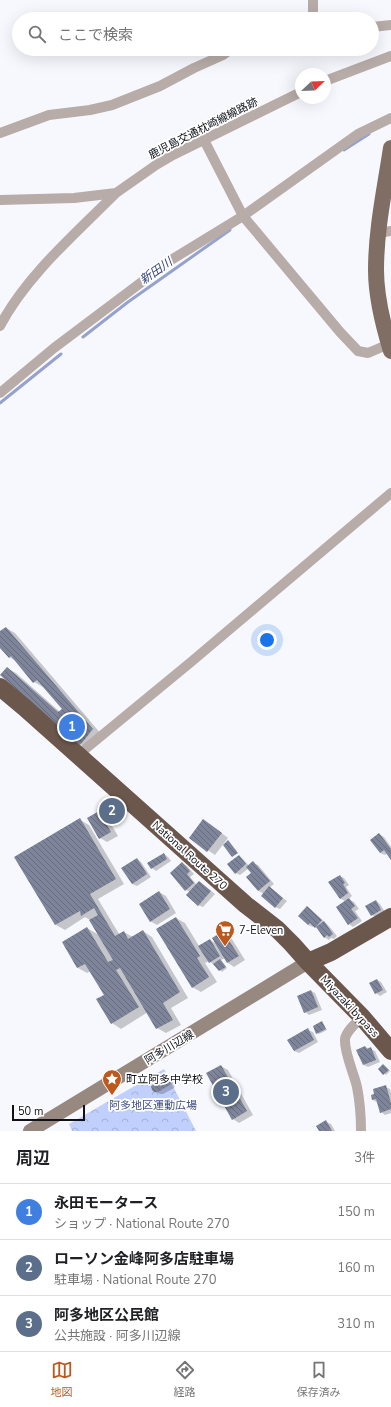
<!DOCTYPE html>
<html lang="ja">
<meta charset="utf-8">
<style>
body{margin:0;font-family:"Nunito Sans","Noto Sans JP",sans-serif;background:#f6f6f6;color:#202124}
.compass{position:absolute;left:295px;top:68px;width:36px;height:36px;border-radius:50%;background:#fff;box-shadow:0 4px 16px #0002;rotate:67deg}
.scale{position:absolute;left:12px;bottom:10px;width:73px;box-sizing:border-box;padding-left:4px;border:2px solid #0f1119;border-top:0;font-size:11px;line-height:14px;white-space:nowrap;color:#0f1119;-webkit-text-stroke:3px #fff;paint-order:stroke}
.you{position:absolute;left:267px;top:640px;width:14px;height:14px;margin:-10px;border:3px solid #fff;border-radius:50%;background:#1a73e8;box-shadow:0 0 0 6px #1a73e833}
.badge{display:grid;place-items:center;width:26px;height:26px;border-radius:50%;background:#bb591e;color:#fff;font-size:13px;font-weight:700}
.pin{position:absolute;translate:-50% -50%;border:2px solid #fff;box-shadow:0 1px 4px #0006}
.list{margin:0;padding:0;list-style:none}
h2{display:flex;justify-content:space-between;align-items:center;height:52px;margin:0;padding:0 16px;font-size:17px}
h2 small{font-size:13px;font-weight:400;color:#757577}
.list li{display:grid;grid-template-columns:26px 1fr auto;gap:12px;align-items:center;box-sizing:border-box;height:56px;padding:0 16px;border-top:1px solid #e0e0e0}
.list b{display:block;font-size:15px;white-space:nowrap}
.list p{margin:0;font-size:13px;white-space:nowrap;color:#757577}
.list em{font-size:13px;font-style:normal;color:#757577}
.icon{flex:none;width:22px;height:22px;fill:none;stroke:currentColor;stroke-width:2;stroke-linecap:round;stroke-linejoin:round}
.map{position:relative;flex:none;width:391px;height:1131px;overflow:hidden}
.search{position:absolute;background:#fff;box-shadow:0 4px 16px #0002;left:12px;right:12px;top:12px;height:44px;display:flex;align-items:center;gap:10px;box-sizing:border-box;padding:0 14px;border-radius:22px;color:#757577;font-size:15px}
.sheet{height:220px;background:#fff}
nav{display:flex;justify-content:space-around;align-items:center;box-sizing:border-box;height:56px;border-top:1px solid #e0e0e0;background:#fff;font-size:11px;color:#757577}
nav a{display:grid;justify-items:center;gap:2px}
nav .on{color:#bb591e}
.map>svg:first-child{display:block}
.forest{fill:url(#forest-crowns)}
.shadow{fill:#0003}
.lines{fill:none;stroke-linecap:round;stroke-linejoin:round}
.stream{stroke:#94a2cd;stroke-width:3}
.building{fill:url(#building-back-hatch)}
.street{stroke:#b7aca7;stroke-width:10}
.secondary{stroke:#978880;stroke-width:14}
.primary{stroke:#806d64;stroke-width:16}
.highway{stroke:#6c574d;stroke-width:18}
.labels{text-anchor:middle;stroke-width:3.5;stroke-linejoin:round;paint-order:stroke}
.street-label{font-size:11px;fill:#0f1119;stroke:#fff}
.poi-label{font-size:11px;fill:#0f1119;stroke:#fff;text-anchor:start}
.park-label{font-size:11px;fill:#415089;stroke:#fff}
.water-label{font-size:12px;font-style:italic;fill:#35437a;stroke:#fff}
</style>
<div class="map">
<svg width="391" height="1131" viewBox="0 0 391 1131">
<defs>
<pattern id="forest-crowns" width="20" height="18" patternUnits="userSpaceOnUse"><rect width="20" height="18" fill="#c0cffc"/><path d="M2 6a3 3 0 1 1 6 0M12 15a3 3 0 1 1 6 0" fill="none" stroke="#a4b1d7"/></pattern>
<pattern id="building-back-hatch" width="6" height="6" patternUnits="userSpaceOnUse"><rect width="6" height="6" fill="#7e859a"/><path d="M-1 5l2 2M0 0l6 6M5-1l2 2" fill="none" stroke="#666b7d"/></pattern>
</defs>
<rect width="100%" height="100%" fill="#f7f8fd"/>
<path class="forest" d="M 164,1069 L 196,1131 L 72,1131 L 69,1124 Z"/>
<path class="shadow" d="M 6,628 L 15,633 L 102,735 L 89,749 L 80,744 L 7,668 L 16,673 L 60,712 L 63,709 L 44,686 L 43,687 L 34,682 L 16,661 L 9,657 L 0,646 L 0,633 Z
M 99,812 L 106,816 L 118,836 L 107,842 L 100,838 Z
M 80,820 L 89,825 L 124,884 L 98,899 L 119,934 L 124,932 L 133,937 L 143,931 L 152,937 L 188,998 L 171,1008 L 181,1025 L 166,1033 L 157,1028 L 148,1012 L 121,1029 L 112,1023 L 105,995 L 91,971 L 87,973 L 78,968 L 63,943 L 87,928 L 99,935 L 90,920 L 85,917 L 65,930 L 56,925 Z
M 210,824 L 228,838 L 215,855 L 190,838 Z
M 379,834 L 384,837 L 391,847 L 391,858 L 388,853 L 385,855 L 380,853 Z
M 164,854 L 168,857 L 171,861 L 156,871 L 152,868 Z
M 239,856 L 243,859 L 249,866 L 253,863 L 258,865 L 274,884 L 269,888 L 287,901 L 280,909 L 275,907 L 264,894 L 259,891 L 247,877 L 252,873 L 249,868 L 240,875 L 236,873 Z
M 137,859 L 141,862 L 151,877 L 137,886 L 132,884 Z
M 182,863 L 187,866 L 194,874 L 190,877 L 197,885 L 200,882 L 215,894 L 203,907 L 198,905 L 190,892 L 186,890 Z
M 340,876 L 344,878 L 349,885 L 346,887 L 352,896 L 348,899 L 354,902 L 359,909 L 355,911 L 362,921 L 353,927 L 349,924 L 346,902 L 340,898 Z
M 159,892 L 166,896 L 176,913 L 157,925 L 150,921 Z
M 376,901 L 380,904 L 385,912 L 376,917 L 372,915 Z
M 308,907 L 328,925 L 337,936 L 334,939 L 331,938 L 329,940 L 324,937 L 318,928 L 314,926 L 313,927 L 308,925 Z
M 176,918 L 185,923 L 199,946 L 210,940 L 217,944 L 223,932 L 230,936 L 245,960 L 234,967 L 228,963 L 225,958 L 221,960 L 227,968 L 222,972 L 215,964 L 214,965 L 209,961 L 205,963 L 217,982 L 201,992 L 192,987 Z
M 377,980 L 381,982 L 387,992 L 380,996 L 376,993 Z
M 311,991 L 315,993 L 322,1010 L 309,1015 L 305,1012 Z
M 322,1022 L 327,1030 L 319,1034 L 317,1033 Z
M 308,1030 L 313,1032 L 318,1042 L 299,1053 L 294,1051 Z
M 365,1047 L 375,1051 L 380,1062 L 368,1067 L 364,1065 Z
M 221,1066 L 228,1070 L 253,1115 L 239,1123 L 233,1119 Z
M 385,1066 L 390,1071 L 386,1075 L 379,1069 Z
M 169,1078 L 176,1083 L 174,1088 L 163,1094 L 160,1094 L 155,1091 Z
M 385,1087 L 390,1089 L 391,1093 L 391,1113 L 385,1115 L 381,1112 L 378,1103 L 373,1100 Z
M 326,1122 L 331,1124 L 335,1131 L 320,1131 Z"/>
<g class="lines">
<path class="stream" d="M 344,150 L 369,134
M 83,337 L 128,302 L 230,230
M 0,403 L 61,354"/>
</g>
<path class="building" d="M 6,627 L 93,729 L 80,745 L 0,675 L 7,667 L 58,712 L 62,709 L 37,680 L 33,683 L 11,656 L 9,658 L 0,648 L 0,631 Z
M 99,811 L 111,832 L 99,839 L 87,818 Z
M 80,818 L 116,879 L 90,894 L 115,936 L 124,931 L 128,939 L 143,930 L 180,992 L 163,1003 L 173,1020 L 156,1029 L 120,968 L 116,970 L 139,1007 L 111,1024 L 96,999 L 104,995 L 85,964 L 77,968 L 62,942 L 87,927 L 108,962 L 113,960 L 89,920 L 98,915 L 94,908 L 81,916 L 80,911 L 55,925 L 14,857 Z
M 203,819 L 222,833 L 207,852 L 189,838 Z
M 379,833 L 391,849 L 391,860 L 384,850 L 380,853 L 370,840 Z
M 228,840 L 238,853 L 232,857 L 223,845 Z
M 164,853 L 167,859 L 151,869 L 147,863 Z
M 239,855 L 246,864 L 235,874 L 227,864 Z
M 137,858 L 147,874 L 132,884 L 121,868 Z
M 253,861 L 270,881 L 258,891 L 246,877 L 251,873 L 246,867 Z
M 182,862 L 190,871 L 187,874 L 194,883 L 185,891 L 170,873 Z
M 340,875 L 345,883 L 343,884 L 348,893 L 340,899 L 328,882 Z
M 199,881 L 211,891 L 198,906 L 186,895 Z
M 269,886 L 283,898 L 275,908 L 261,896 Z
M 159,891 L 170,909 L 150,922 L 139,904 Z
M 349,898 L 355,906 L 351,909 L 358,918 L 348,925 L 336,907 Z
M 376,900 L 381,910 L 371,916 L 365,906 Z
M 307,906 L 322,920 L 315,928 L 310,923 L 308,925 L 298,916 Z
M 176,917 L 200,956 L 197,958 L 209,977 L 192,988 L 156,929 Z
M 324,921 L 333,934 L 329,937 L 327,935 L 324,938 L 316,927 Z
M 223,931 L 239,956 L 227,963 L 212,938 Z
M 210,939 L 220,956 L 209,963 L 198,946 Z
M 220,959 L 226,967 L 219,971 L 213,964 Z
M 377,979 L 383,990 L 375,994 L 369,983 Z
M 311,990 L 318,1007 L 304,1013 L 297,996 Z
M 322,1021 L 326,1029 L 316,1034 L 313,1026 Z
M 308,1028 L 314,1040 L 294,1051 L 287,1040 Z
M 365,1046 L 367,1049 L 371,1047 L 376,1060 L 363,1065 L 356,1050 Z
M 383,1064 L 389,1070 L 383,1075 L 378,1069 Z
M 221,1065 L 247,1111 L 232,1120 L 206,1073 Z
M 166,1077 L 169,1077 L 172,1079 L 172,1082 L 170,1085 L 158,1092 L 154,1092 L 152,1090 L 151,1086 Z
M 386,1085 L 391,1103 L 391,1109 L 380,1113 L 376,1099 L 372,1100 L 371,1095 L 374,1094 L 373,1089 Z
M 326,1120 L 332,1131 L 319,1131 L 316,1126 Z"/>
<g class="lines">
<path class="street" d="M 313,0 L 313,19
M 372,27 L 391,25
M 325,81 L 391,56
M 0,133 L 49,115 L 90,110 L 112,105 L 160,86 L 194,68 L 223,55 L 231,49
M 204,140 L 243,216 L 340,332 L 358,351 L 368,353 L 389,344
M 0,200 L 74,198 L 116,193 L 156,165 L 173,155 L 301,92
M 379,233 L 391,231
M 0,326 C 26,276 76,233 116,193
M 0,393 L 54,348 L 171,260 L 243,216 L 358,134 L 391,118
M 78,755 L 191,662 L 391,493
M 361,1131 C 361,1116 360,1102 357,1087 C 354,1073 344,1053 345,1039 C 346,1031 357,1022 362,1017"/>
<path class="secondary" d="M 30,1131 L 308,962"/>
<path class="primary" d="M 391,148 C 385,188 376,229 376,270 C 376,297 383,325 391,351"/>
<path class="highway" d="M 0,687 L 24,707 L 246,905 L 277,929 L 292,944 L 308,962 L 362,1017 L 391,1051
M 308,962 L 331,952 L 391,917"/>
</g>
<defs>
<symbol id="supermarket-pin" viewBox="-11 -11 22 30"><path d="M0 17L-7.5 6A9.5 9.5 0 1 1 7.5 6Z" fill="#bb591e" stroke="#fff"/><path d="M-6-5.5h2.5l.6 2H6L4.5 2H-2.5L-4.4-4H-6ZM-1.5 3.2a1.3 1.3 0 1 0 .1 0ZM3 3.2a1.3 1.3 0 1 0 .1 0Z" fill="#fff"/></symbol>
<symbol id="sight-pin" viewBox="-11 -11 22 30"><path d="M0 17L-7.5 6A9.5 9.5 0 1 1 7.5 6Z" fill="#bb591e" stroke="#fff"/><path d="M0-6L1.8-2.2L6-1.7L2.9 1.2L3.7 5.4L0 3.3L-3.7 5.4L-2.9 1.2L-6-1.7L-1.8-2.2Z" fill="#fff"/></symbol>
</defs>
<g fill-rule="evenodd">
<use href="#supermarket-pin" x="214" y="919" width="22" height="30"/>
<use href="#sight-pin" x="101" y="1068" width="22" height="30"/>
</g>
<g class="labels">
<g class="street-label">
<text transform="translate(203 128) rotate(-27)" y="4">鹿児島交通枕崎線線路跡</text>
<text transform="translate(190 855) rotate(42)" y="4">National Route 270</text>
<text transform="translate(350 1006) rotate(47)" y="4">Miyazaki bypass</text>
<text transform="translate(169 1047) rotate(-31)" y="4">阿多川辺線</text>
</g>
<g class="poi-label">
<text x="239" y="934">7-Eleven</text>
<text x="126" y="1083">町立阿多中学校</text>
</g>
<g class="park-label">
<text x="153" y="1109">阿多地区運動広場</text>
</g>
<g class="water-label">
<text transform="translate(156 271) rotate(-35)" y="4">新田川</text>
</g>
</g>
</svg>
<svg class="compass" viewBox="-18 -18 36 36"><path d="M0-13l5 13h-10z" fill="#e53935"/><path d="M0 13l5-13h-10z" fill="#757577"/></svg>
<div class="scale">50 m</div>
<div class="you"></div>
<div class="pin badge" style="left:72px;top:727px;background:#3f7fe0">1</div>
<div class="pin badge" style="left:112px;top:811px;background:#5c6f8a">2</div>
<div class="pin badge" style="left:226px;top:1092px;background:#5c6f8a">3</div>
<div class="search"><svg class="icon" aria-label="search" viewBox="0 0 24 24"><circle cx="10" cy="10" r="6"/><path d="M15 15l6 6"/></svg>ここで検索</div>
</div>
<section class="sheet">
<h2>周辺<small>3件</small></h2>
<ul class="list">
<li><span class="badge" style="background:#3f7fe0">1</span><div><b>永田モータース</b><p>ショップ · National Route 270</p></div><em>150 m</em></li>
<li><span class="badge" style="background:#5c6f8a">2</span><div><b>ローソン金峰阿多店駐車場</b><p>駐車場 · National Route 270</p></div><em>160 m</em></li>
<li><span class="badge" style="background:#5c6f8a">3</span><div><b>阿多地区公民館</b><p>公共施設 · 阿多川辺線</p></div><em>310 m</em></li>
</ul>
</section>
<nav>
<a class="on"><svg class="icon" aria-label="map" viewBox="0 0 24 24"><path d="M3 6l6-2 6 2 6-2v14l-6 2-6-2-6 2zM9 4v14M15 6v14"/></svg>地図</a>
<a><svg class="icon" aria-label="directions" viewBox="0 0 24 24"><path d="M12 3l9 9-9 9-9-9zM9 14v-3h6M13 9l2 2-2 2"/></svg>経路</a>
<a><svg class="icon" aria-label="saved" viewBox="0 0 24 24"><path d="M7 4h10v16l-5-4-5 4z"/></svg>保存済み</a>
</nav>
